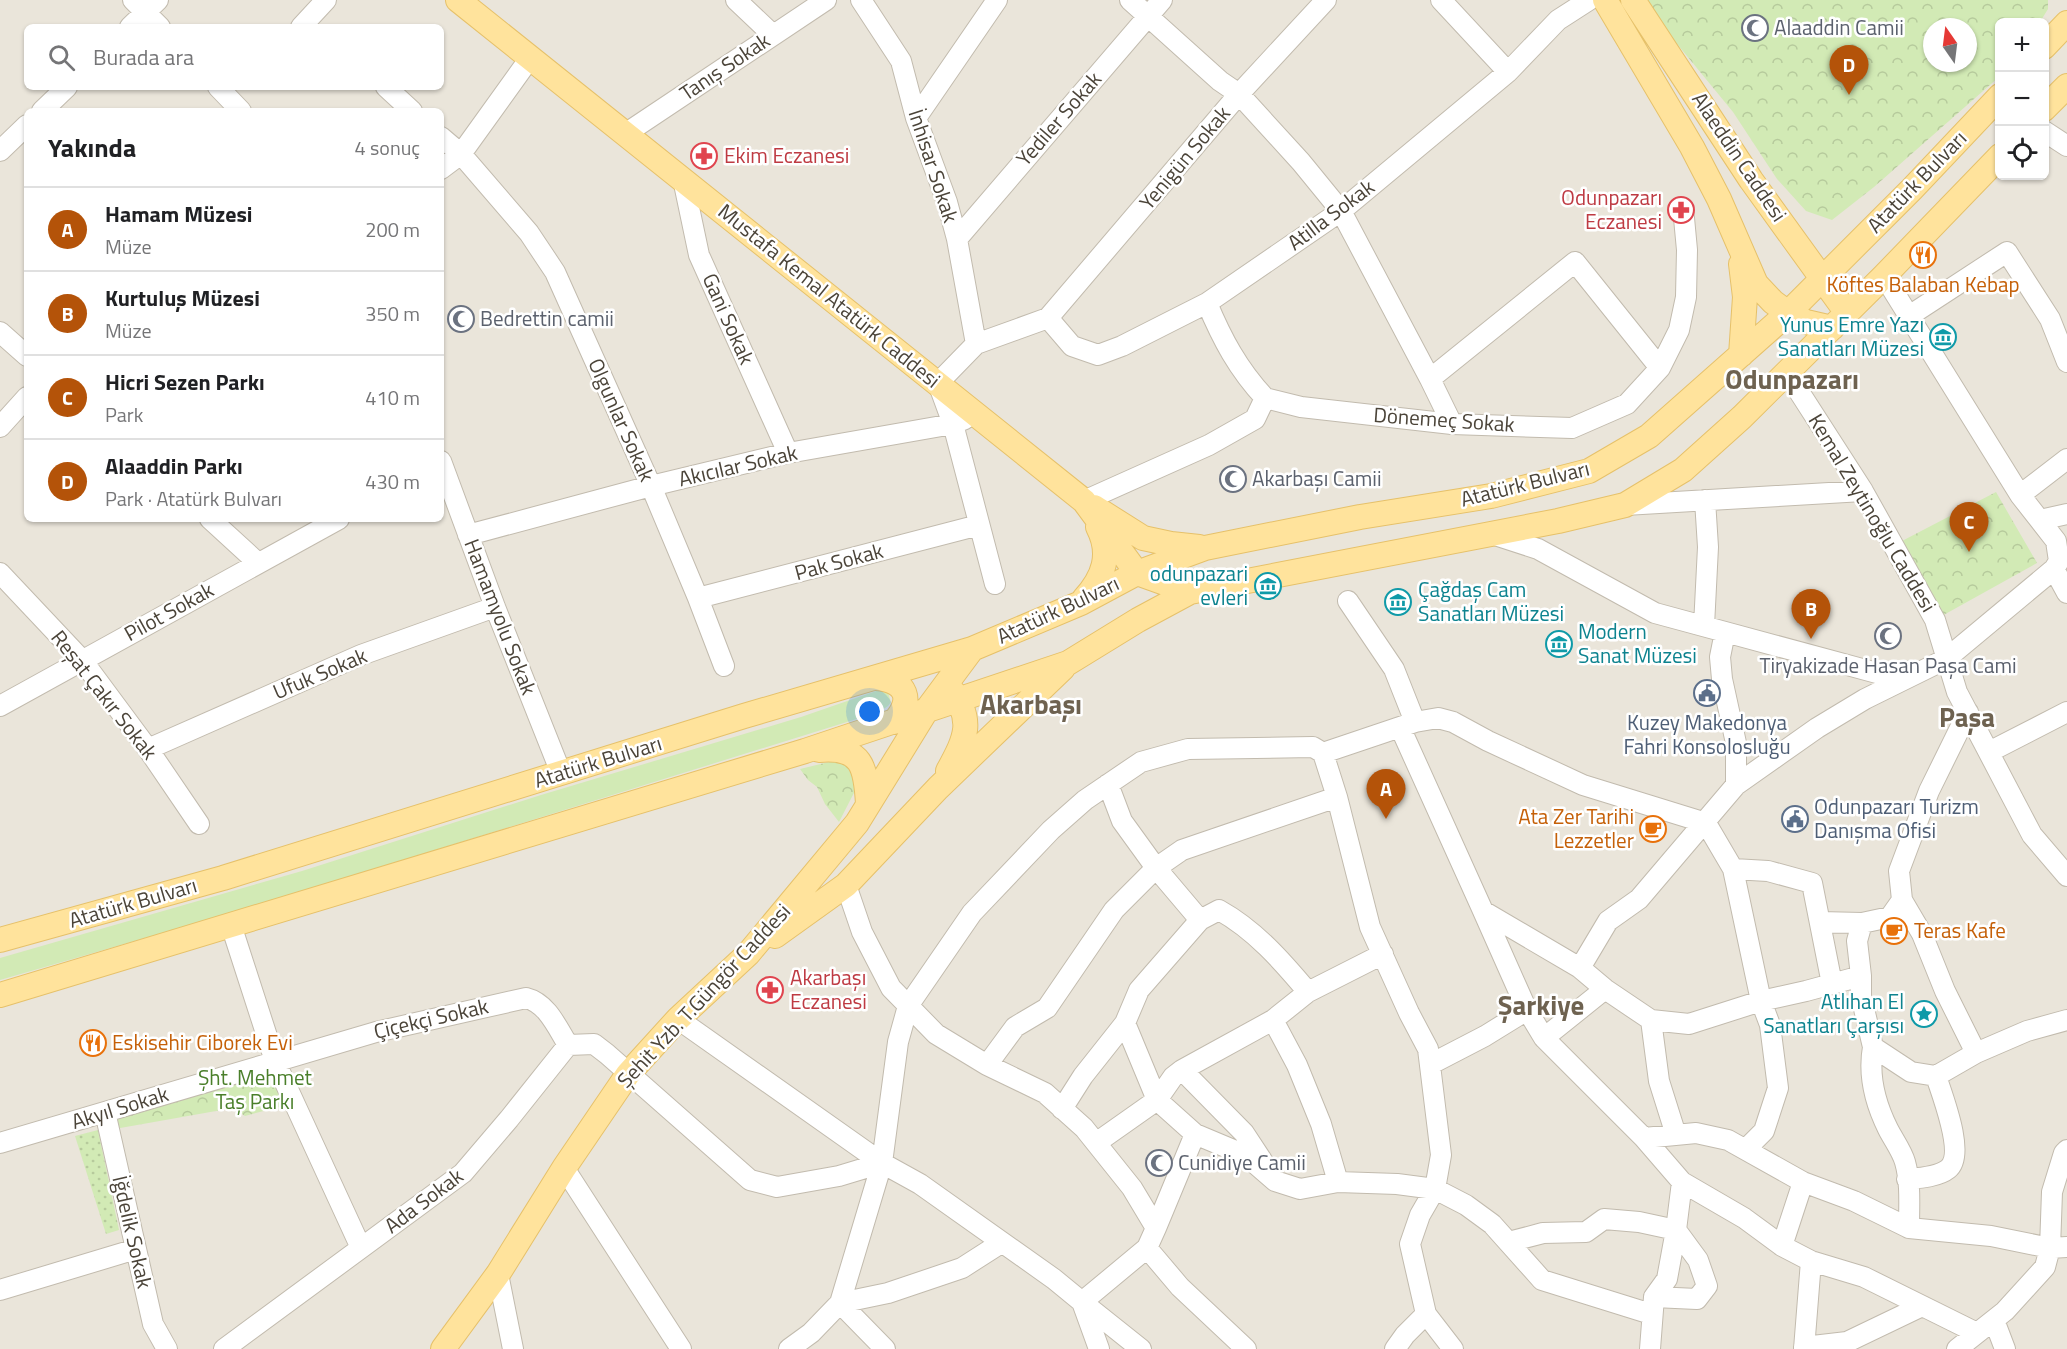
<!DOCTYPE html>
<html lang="tr">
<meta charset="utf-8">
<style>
body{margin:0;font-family:"Titillium Web",sans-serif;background:#f2f2f2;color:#202124}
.controls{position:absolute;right:18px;top:18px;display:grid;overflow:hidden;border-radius:9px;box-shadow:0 2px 4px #0004}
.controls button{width:54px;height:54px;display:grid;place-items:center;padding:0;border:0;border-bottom:2px solid #e0e0e0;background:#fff;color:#202124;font:30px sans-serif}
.compass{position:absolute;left:1923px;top:18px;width:54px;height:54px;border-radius:50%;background:#fff;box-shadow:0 2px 4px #0004;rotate:346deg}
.you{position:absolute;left:870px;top:712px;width:21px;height:21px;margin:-15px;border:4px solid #fff;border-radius:50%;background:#1a73e8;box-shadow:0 0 0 9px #1a73e833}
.badge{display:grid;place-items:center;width:39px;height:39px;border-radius:50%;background:#b45309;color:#fff;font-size:20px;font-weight:700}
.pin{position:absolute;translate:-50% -50px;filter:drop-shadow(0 2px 3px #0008)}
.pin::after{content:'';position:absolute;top:32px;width:21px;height:18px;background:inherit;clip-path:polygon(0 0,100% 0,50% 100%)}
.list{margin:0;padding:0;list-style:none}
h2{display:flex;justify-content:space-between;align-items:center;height:78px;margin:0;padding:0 24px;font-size:26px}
h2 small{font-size:20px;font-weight:400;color:#757577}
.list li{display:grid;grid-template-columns:39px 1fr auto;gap:18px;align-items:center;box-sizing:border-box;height:84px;padding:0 24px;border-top:2px solid #e0e0e0}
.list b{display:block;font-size:22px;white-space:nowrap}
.list p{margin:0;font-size:20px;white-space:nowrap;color:#757577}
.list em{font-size:20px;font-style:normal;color:#757577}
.icon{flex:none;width:33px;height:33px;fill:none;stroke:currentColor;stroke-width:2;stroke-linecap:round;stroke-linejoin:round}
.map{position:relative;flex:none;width:2067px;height:1349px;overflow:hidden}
.search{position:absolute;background:#fff;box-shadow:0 2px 4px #0004;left:24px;top:24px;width:420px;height:66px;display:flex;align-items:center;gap:15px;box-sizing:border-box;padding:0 21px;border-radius:9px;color:#757577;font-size:22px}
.panel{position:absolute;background:#fff;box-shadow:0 2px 4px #0004;left:24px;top:108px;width:420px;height:414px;border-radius:9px}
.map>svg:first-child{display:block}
.residential{fill:#eae5da;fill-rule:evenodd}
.grass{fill:#d2eab5}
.forest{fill:url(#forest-crowns);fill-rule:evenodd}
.garden{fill:url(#garden-dots)}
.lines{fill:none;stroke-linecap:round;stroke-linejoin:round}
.minor-casing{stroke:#c2bbae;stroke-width:22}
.major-casing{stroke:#e6c16a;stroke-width:26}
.minor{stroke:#fff;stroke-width:20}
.major{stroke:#ffe39c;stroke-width:24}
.labels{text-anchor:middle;stroke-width:5;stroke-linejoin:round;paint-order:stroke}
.worship-label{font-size:21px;fill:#5b616d;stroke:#fff;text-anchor:start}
.street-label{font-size:21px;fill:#4b4439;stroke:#fff}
.health-label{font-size:21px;fill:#be3a42;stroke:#fff;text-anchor:start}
.food-label{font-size:21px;fill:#c56008;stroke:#fff;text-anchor:start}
.culture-label{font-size:21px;fill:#0d838f;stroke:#fff;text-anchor:end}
.service-label{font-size:21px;fill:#4e5e75;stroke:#fff}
.park-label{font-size:21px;fill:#4a7f2a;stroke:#fff}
.district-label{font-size:27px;font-weight:bold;fill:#6e6250;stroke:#fff}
</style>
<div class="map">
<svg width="2067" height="1349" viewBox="0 0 2067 1349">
<defs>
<pattern id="forest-crowns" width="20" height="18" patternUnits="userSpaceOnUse" patternTransform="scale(1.5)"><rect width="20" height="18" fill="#d2eab5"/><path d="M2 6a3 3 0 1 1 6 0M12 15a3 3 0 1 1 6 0" fill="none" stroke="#b6ca9c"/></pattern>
<pattern id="garden-dots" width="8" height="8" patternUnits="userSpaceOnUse" patternTransform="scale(1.5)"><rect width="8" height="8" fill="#d2eab5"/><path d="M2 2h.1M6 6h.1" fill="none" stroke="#b6ca9c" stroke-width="1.8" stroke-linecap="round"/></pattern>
</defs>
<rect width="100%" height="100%" fill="#f6f3ec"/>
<path class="residential" d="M 0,0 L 2067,0 L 2067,1349 L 0,1349 ZM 2000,22 L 2044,22 L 2044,176 L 2000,176 ZM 27,27 L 441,27 L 441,87 L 27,87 ZM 1932,27 L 1968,27 L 1968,63 L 1932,63 ZM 27,111 L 441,111 L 441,519 L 27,519 Z"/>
<path class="grass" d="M 882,689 L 888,693 L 891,702 L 888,706 L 879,712 L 259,905 L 0,980 L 0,958 L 302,871 L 541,795 L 801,717 Z"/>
<path class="forest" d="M 1641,0 L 2048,0 L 2048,9 L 2040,22 L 2000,22 L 1999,77 L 1874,187 L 1832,220 L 1806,211 L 1777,179 L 1733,112 ZM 1932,27 L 1968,27 L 1968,63 L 1932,63 Z
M 1996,492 L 2037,563 L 1940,617 L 1902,541 Z
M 837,760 L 846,763 L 857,787 L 839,822 L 825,804 L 817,787 L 808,780 L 800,769 Z
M 275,1061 L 294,1103 L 245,1116 L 233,1108 L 109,1130 L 105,1112 Z"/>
<path class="garden" d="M 98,1130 L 119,1230 L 106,1234 L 75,1136 Z"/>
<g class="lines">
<defs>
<path id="minor" d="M 133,0 L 160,27
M 736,0 L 773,35
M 861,0 L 901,61 L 916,118 L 947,202 L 957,239 L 976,344
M 1130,0 L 1220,81 L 1239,94 L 1301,162 L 1341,211 L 1430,379 L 1452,424
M 1441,0 L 1508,72
M 130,27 L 158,0
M 301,27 L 326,0
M 218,87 L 241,111
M 386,87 L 412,111
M 42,111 L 67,87
M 916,118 L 997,0
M 2044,131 L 2067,146
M 625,134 L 826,0
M 441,137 L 461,154 L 529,233 L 555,272 L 651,486 L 698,598 L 724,666
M 0,151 L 27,125
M 441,169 L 461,154 L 530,58
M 683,179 L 699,255 L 788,453
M 957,239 L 1162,0
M 1207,303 C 1222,339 1238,369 1265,398
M 1909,316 L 2007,252 L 2050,319 L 2067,362
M 1048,318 L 1072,346 L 1098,355 L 1122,346 L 1207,303 L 1341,211 L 1508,72 L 1558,20 L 1589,0
M 0,332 L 27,356
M 1787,373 L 1863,491 L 1935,620 L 1957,692 L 2032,835 L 2067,876
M 1430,379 L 1575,262 L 1660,368
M 0,427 L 27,397
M 441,461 L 495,607 L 561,773
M 2020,495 L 2067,459
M 1084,501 L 1209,445 L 1255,419 L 1265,398 L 1301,407 L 1452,424 L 1572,428 L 1627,404 L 1660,368 L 1679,330 L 1686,297 L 1687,250 L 1684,218
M 1625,505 L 1863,491
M 210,519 L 258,563
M 2040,520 L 2067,514
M 1492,534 L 1538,549 L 1655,613 L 1888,676 L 1906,671
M 468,535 L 651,486 L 788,453 L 953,424 L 965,419
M 2054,569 L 2067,593
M 0,573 L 82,660 L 148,749 L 199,824
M 995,584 L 953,424 L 938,383 L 976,344 L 1048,318 L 1239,94 L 1326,0
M 698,598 L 979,525
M 1348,601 L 1394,669 L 1415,722
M 1704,626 L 1708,547 L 1705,500
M 1725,632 L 1720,657 L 1722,679 L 1736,743 L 1736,785
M 0,706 L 339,519
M 1400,727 L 1483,911 L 1580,968 L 1605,989 L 1651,1020 L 1689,1024 L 1761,1001 L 1770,1025 L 1778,1088 L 1764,1131 L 1747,1148
M 148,749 L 361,655 L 495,607
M 1989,752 L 2067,712
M 1323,753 L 1337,797 L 1370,927 L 1409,1013 L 1428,1049 L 1441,1155 L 1435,1189 L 1420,1215 L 1410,1244 L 1426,1314 L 1453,1349
M 1108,784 L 1122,821 L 1156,868 L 1200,920 L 1139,990 L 1125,1023 L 1157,1100 L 1173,1077 L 1182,1070 L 1273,1020 L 1308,992 L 1383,954
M 1733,869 L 1761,1001 L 1806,991 L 1861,976
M 846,885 L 862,932 L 891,988 L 936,1034 L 987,1065 L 1045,1093 L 1084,1128 L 1132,1188 L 1156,1228 L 1147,1248 L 1180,1287 L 1246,1349
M 1902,900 L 1922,934 L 1945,991 L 1976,1053
M 1483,911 L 1527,1010 L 1544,1038 L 1605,989
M 1200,920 L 1219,910 C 1255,930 1282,961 1308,992
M 1820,922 L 1862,923
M 231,925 L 275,1061 L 361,1248
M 1580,968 L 1608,921 L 1639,899 L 1736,785 L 1817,728 L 1865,699 L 1946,659 L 2054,569 L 2059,561 L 2056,541 L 2020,495 L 1884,276
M 678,1019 L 882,1163 L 920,1184 L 1054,1279 L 1082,1302 L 1099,1349
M 1273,1020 L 1297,1065 L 1321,1124 L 1338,1182
M 1651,1020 L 1659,1081 L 1676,1135
M 1544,1038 L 1644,1138 L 1682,1182 L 1676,1230 L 1698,1260 L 1707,1286 L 1697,1299 L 1654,1297 L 1650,1349
M 1873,1047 L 1861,996 L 1861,976 L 1857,941 L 1862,923 L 1890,917 L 1902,900 L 1899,871 L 1929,791 L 1968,712
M 1431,1064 L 1485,1036 L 1527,1010
M 987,1065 L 1015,1027 L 1047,1008 L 1114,910 L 1156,868 L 1182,850 L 1337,797
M 1182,1070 L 1244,1133 L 1265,1165
M 1062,1109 L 1083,1076 L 1125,1023
M 105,1112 L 153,1324 L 167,1349
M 1644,1138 L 1696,1133 L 1728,1140 L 1803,1182 L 1854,1201 L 1909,1228 L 1991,1236 L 2050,1248 L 2067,1247
M 0,1143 L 376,1032 L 526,998 C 547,1003 557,1027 568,1045
M 1096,1143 L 1157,1100 L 1195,1134 L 1245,1155 L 1275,1181 L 1300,1189 L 1338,1182 L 1397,1184 L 1435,1189 L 1466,1205 L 1492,1224 L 1542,1280 L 1651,1314
M 564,1168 L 681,1349
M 1907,1179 C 1919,1178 1938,1177 1948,1169 C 1966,1155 1942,1095 1936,1076
M 1682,1182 L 1744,1218 L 1782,1246 L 1811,1261 L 1864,1277 L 1977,1333
M 1156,1228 L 1195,1134
M 1909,1228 C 1909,1207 1911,1183 1905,1162 C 1902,1151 1893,1139 1888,1129 C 1875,1103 1868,1075 1873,1047 L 1911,1072 L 1936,1076 L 1976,1053 L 2027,1031 L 2067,1020
M 1509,1242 L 1543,1233 L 1586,1232 L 1604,1219 L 1639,1222 L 1676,1230 L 1667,1279 L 1654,1297
M 1782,1246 L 1803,1182
M 498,1274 L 513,1349
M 0,1290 L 136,1249
M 1994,1320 L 2005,1349
M 1804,1347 L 1847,1342 L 1922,1306
M 224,1349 L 463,1173 L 509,1119 L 568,1045 L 594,1044 L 607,1054 L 750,1180 L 777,1187 L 839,1176 L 882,1163
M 789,1349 L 811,1333 L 840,1303 L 882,1163 L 898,1042 L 908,1006 L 972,913 L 1051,830 L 1085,800 L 1141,762 L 1188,749 L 1313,747 L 1323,753 L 1415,722 L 1438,718 L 1453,722 L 1488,741 L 1583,785 L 1706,823 L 1733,869 L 1768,871 L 1812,883 L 1832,984
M 885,1349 L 840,1303 L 888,1293 L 962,1268 L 1001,1243
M 1141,1349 L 1082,1302 L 1147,1248
M 1395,1349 L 1405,1335 L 1426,1314
M 1804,1349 L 1811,1261
M 1957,1349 L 2005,1311 L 2045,1267 L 2050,1248 L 2052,1192 L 2064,1153 L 2067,1150"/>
<path id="major" d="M 458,0 L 1084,501 L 1137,573 L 1190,592
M 1605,0 L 1692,147 L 1719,199 L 1756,284 L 1773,302 L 1788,313 L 1806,322 L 1832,328
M 1633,0 L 1751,180 L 1847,313
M 2044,47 L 2067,23
M 2044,109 L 2067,86
M 1741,355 L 1745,297 L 1741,264
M 1094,507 L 1143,538 L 1171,544 L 1199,547
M 1084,599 C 1104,577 1112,554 1098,527
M 877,678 C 907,681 914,700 894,722
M 819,750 C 862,746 866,767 868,804
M 948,771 C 966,738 975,720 950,688
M 775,936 L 846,885 L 938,788 L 1063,668
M 0,940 L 223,878 L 744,716 L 972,649 L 1081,603 L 1137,573 L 1205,548 L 1360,517 L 1491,496 L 1589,471 L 1649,436 L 1788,313 L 1912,189 L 2000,96
M 0,995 L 805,751 L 1068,663 L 1138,620 L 1190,592 L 1558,521 L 1625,505 L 1683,470 L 1742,417 L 1884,276 L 2000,156
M 443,1349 L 498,1274 L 564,1168 L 628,1074 L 678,1019 L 748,954 L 857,823 L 926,711 L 972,649"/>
</defs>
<use href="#minor" class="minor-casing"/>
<use href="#major" class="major-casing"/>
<use href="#minor" class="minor"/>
<use href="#major" class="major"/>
</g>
<defs>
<symbol id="mosque-ring" viewBox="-11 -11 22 22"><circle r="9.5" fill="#fff" stroke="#6b7280" stroke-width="1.5"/><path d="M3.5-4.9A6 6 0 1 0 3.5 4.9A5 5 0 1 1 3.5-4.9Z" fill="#6b7280"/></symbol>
<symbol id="pharmacy-ring" viewBox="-11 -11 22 22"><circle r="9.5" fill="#fff" stroke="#e0444e" stroke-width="1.5"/><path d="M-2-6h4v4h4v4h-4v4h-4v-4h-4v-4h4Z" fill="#e0444e"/></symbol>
<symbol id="restaurant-ring" viewBox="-11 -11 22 22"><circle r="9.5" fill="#fff" stroke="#e8710a" stroke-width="1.5"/><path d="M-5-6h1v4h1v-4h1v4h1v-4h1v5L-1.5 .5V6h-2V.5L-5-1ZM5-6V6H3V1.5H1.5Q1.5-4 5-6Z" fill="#e8710a"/></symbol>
<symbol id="museum-ring" viewBox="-11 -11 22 22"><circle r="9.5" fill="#fff" stroke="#0f9aa8" stroke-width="1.5"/><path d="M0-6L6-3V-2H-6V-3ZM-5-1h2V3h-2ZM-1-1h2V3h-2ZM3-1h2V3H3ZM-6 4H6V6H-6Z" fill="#0f9aa8"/></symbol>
<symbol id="civic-ring" viewBox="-11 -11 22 22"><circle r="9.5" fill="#fff" stroke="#5c6f8a" stroke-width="1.5"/><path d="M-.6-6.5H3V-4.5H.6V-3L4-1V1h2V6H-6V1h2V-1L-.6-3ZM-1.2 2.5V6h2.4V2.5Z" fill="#5c6f8a"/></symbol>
<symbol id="cafe-ring" viewBox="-11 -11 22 22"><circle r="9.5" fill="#fff" stroke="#e8710a" stroke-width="1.5"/><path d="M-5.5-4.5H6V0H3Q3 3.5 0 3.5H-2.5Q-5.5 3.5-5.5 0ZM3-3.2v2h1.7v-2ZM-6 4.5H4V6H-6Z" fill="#e8710a"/></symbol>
<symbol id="sight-ring" viewBox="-11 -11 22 22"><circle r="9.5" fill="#fff" stroke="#0f9aa8" stroke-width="1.5"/><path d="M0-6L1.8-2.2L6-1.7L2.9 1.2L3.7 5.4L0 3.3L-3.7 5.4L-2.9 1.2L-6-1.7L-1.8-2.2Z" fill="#0f9aa8"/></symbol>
</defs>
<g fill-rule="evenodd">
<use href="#mosque-ring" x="1740" y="13" width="30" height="30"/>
<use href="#pharmacy-ring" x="689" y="141" width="30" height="30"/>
<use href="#pharmacy-ring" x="1666" y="195" width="30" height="30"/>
<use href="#restaurant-ring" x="1908" y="240" width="30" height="30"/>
<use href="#mosque-ring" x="446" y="304" width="30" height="30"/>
<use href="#museum-ring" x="1928" y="322" width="30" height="30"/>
<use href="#mosque-ring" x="1218" y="464" width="30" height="30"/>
<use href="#museum-ring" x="1253" y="571" width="30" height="30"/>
<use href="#museum-ring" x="1383" y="587" width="30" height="30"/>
<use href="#mosque-ring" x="1873" y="621" width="30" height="30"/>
<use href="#museum-ring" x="1544" y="629" width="30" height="30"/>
<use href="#civic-ring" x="1692" y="678" width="30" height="30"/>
<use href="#civic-ring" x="1780" y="804" width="30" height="30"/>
<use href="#cafe-ring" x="1638" y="814" width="30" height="30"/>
<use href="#cafe-ring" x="1879" y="916" width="30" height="30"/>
<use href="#pharmacy-ring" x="755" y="975" width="30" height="30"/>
<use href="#sight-ring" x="1909" y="999" width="30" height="30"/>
<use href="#restaurant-ring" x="78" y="1028" width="30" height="30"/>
<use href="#mosque-ring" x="1144" y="1148" width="30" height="30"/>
</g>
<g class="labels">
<g class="worship-label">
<text x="1774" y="35">Alaaddin Camii</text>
<text x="480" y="326">Bedrettin camii</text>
<text x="1252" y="486">Akarbaşı Camii</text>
<text x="1888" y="673" text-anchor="middle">Tiryakizade Hasan Paşa Cami</text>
<text x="1178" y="1170">Cunidiye Camii</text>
</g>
<g class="street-label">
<text transform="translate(725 67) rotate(-34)" y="7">Tanış Sokak</text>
<text transform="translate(1059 119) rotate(-49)" y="7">Yediler Sokak</text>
<text transform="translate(1739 157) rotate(56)" y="7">Alaeddin Caddesi</text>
<text transform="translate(1185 158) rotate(-50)" y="7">Yenigün Sokak</text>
<text transform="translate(933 166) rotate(72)" y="7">İnhisar Sokak</text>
<text transform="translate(1917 182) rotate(-46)" y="7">Atatürk Bulvarı</text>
<text transform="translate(1331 215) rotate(-37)" y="7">Atilla Sokak</text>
<text transform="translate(829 296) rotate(39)" y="7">Mustafa Kemal Atatürk Caddesi</text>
<text transform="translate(728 319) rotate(66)" y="7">Gani Sokak</text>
<text transform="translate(621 420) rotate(66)" y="7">Olgunlar Sokak</text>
<text transform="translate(1444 420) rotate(4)" y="7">Dönemeç Sokak</text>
<text transform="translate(738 466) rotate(-13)" y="7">Akıcılar Sokak</text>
<text transform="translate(1525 484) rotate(-14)" y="7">Atatürk Bulvarı</text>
<text transform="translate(1872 513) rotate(59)" y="7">Kemal Zeytinoğlu Caddesi</text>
<text transform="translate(839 562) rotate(-15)" y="7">Pak Sokak</text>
<text transform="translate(1058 610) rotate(-25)" y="7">Atatürk Bulvarı</text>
<text transform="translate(169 612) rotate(-29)" y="7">Pilot Sokak</text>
<text transform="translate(500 617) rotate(69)" y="7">Hamamyolu Sokak</text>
<text transform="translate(320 674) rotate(-23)" y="7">Ufuk Sokak</text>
<text transform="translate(104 695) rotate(52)" y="7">Reşat Çakır Sokak</text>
<text transform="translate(598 762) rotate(-17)" y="7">Atatürk Bulvarı</text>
<text transform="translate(133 903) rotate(-16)" y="7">Atatürk Bulvarı</text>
<text transform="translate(704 996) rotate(-47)" y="7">Şehit Yzb. T.Güngör Caddesi</text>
<text transform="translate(431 1019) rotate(-13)" y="7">Çiçekçi Sokak</text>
<text transform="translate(120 1108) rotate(-17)" y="7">Akyıl Sokak</text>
<text transform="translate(424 1201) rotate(-37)" y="7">Ada Sokak</text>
<text transform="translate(132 1232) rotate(77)" y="7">İğdelik Sokak</text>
</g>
<g class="health-label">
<text x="724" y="163">Ekim Eczanesi</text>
<text x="1662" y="205" text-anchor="end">Odunpazarı<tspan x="1662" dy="24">Eczanesi</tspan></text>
<text x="790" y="985">Akarbaşı<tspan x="790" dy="24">Eczanesi</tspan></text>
</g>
<g class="food-label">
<text x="1923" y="292" text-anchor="middle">Köftes Balaban Kebap</text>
<text x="1634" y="824" text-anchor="end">Ata Zer Tarihi<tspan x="1634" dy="24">Lezzetler</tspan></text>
<text x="1914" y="938">Teras Kafe</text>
<text x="112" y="1050">Eskisehir Ciborek Evi</text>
</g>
<g class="culture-label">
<text x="1924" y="332">Yunus Emre Yazı<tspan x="1924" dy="24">Sanatları Müzesi</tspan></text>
<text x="1248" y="581">odunpazari<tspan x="1248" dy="24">evleri</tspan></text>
<text x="1418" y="597" text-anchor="start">Çağdaş Cam<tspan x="1418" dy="24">Sanatları Müzesi</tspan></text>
<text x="1578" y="639" text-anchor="start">Modern<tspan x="1578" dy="24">Sanat Müzesi</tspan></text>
<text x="1904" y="1009">Atlıhan El<tspan x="1904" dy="24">Sanatları Çarşısı</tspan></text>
</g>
<g class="service-label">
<text x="1707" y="730">Kuzey Makedonya<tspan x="1707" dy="24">Fahri Konsolosluğu</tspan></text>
<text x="1814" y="814" text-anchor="start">Odunpazarı Turizm<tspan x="1814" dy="24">Danışma Ofisi</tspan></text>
</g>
<g class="park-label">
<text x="255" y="1085">Şht. Mehmet<tspan x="255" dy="24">Taş Parkı</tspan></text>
</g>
<g class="district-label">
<text x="1792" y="389">Odunpazarı</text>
<text x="1031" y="714">Akarbaşı</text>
<text x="1967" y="727">Paşa</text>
<text x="1541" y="1015">Şarkiye</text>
</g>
</g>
</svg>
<div class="controls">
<button>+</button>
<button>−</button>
<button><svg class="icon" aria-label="locate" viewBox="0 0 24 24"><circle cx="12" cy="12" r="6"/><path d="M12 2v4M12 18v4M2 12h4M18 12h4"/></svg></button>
</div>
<svg class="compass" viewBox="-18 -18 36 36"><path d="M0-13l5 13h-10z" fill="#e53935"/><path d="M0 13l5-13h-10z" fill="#757577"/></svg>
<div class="you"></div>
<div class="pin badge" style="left:1386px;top:819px">A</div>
<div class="pin badge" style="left:1811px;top:639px">B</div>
<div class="pin badge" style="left:1969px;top:552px">C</div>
<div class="pin badge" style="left:1849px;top:95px">D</div>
<div class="search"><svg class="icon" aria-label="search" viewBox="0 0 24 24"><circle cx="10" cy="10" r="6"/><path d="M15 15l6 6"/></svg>Burada ara</div>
<section class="panel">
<h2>Yakında<small>4 sonuç</small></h2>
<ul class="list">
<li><span class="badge">A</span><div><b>Hamam Müzesi</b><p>Müze</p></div><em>200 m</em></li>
<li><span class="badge">B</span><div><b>Kurtuluş Müzesi</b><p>Müze</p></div><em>350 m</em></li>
<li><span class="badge">C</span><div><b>Hicri Sezen Parkı</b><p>Park</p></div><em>410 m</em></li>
<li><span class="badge">D</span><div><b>Alaaddin Parkı</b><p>Park · Atatürk Bulvarı</p></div><em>430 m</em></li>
</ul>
</section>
</div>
